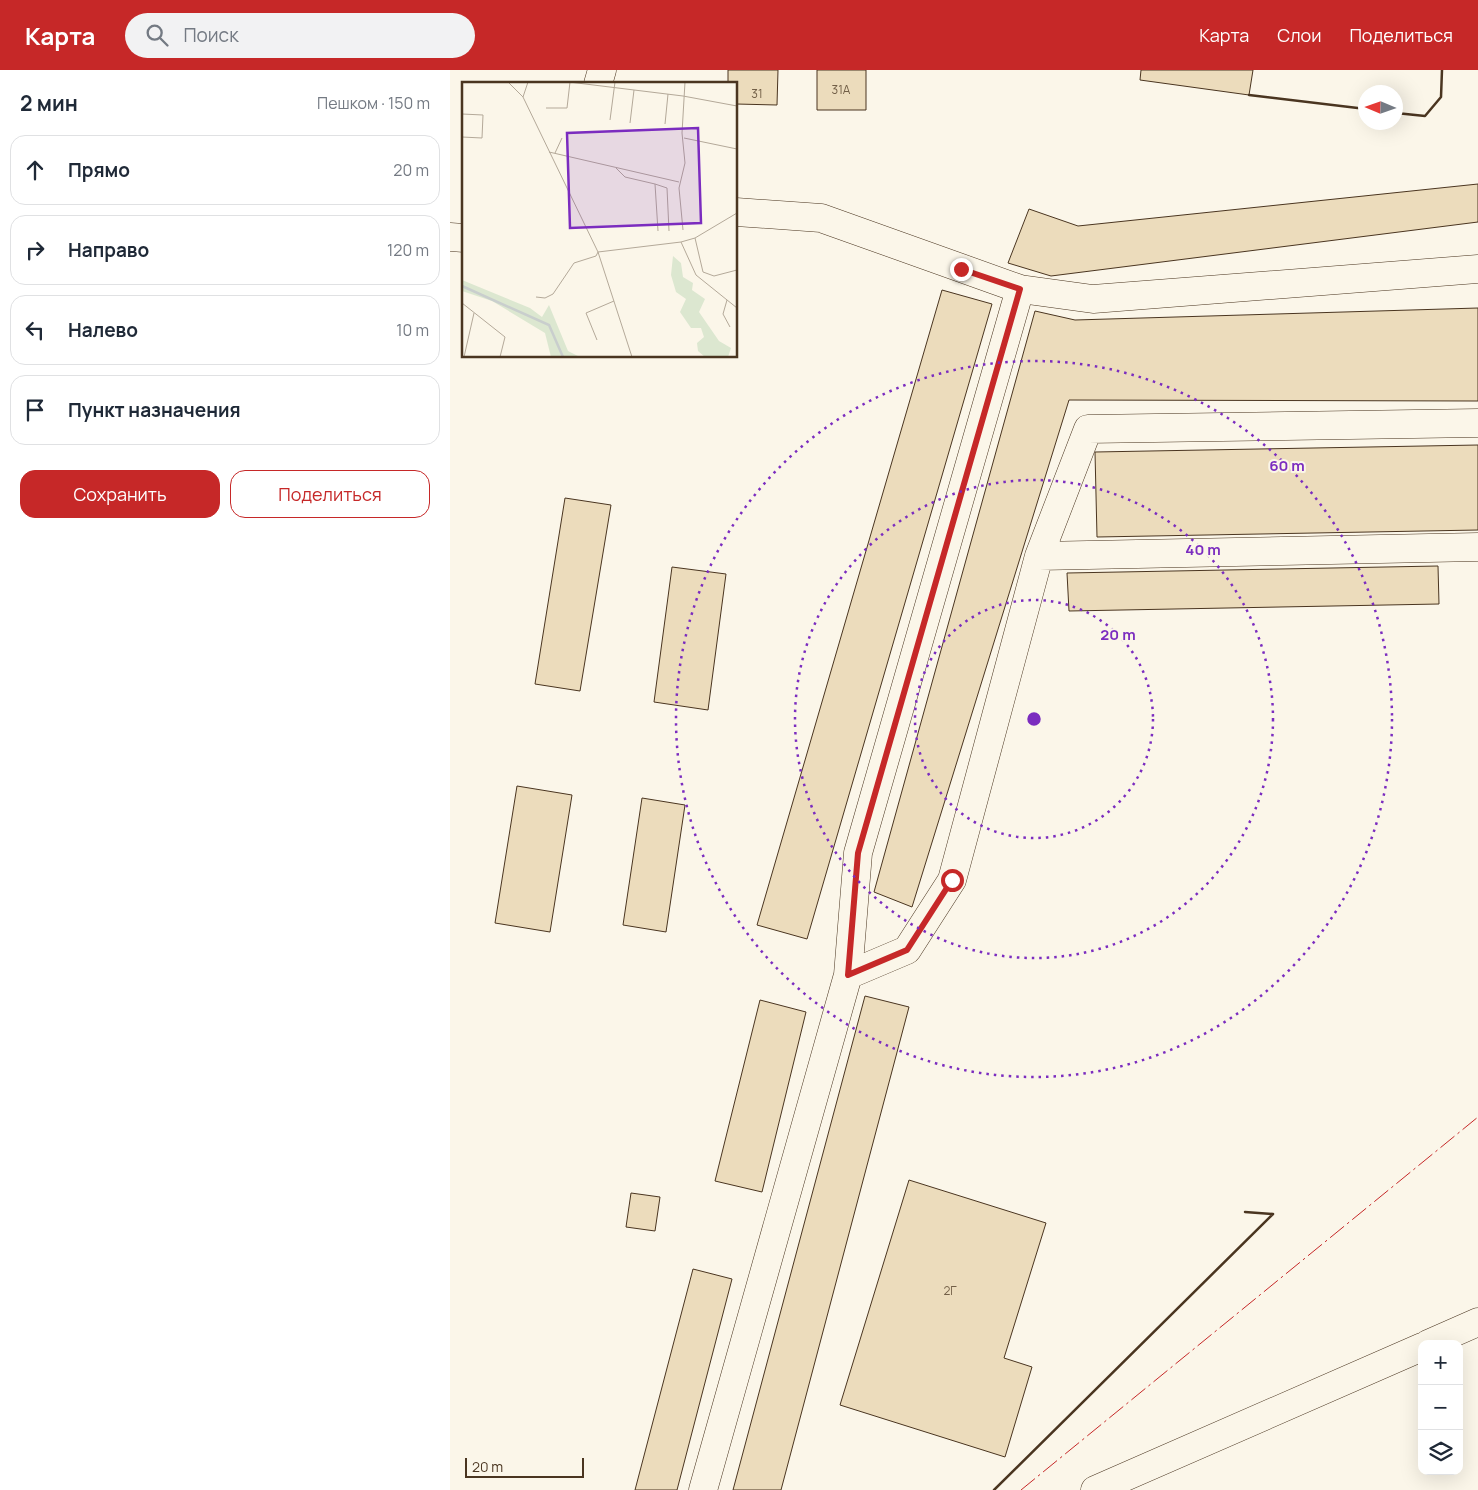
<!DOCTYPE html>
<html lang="ru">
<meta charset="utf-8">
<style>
body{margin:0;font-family:Manrope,sans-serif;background:#f2f2f3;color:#1f2937}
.controls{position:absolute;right:15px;bottom:15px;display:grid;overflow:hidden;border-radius:10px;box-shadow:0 5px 20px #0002}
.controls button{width:45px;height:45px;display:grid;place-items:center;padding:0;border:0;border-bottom:1px solid #e0e1e3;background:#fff;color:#1f2937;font:25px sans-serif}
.compass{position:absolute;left:908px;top:15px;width:45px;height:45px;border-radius:50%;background:#fff;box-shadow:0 5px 20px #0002;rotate:272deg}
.scale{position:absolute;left:15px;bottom:12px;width:119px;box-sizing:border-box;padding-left:5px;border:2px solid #4a3520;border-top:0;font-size:14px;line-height:18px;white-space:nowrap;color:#4a3520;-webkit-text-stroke:4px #fbf6e9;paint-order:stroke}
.stop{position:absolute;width:15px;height:15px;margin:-11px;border:4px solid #c62828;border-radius:50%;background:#fff}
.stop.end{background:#c62828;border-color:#fff;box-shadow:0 1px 5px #0008}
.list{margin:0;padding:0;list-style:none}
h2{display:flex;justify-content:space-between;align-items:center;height:65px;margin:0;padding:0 20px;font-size:21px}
h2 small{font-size:16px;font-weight:400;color:#747a83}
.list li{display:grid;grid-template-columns:32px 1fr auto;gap:15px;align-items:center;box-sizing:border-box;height:70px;margin:0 10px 10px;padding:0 10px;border:1px solid #e0e1e3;border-radius:15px}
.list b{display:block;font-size:19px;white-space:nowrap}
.list em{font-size:16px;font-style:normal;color:#747a83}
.actions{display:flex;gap:10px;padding:15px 20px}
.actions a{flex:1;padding:11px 0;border:1px solid #c62828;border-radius:15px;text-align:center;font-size:18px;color:#c62828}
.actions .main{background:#c62828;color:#fff}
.icon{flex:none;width:28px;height:28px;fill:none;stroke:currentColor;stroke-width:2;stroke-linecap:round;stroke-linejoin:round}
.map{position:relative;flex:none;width:1028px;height:1420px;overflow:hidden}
header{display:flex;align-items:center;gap:30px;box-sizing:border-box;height:70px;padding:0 25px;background:#c62828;color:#fff}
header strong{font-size:24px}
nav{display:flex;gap:28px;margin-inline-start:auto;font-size:18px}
.search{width:350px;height:45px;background:#f2f2f3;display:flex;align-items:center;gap:12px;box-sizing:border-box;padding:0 18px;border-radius:28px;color:#747a83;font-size:19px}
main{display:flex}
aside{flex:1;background:#fff}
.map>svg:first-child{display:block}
.building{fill:#ecdcbc;stroke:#4a3520}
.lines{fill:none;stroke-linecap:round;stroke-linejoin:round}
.minor-casing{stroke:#4a3520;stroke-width:29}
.minor{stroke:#fbf6e9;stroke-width:28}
.wall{stroke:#4a3520;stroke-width:2.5}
.power{stroke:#c62828;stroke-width:1;stroke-dasharray:18 4 2.5 4;stroke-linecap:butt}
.route{stroke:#c62828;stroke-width:6}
.ring{fill:none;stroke:#7b2cbf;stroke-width:2.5;stroke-dasharray:2.5 5}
.labels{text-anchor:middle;stroke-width:4;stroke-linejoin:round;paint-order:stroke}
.number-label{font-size:12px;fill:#725f47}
.inset-river{fill:none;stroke:#c9cecd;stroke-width:2.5}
.inset-road{fill:none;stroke:#b4a999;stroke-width:1}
.view{fill:#7b2cbf;fill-opacity:0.15;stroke:#7b2cbf;stroke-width:2.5}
.inset-edge{fill:none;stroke:#4a3520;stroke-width:2.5}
.centre{fill:#7b2cbf;stroke:#fbf6e9;stroke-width:2.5}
.ring-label{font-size:15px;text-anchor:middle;font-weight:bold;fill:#7b2cbf;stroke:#fbf6e9;stroke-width:4;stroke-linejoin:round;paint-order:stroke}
</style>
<header>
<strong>Карта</strong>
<div class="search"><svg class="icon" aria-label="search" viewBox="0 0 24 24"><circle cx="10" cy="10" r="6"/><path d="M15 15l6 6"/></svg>Поиск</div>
<nav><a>Карта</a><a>Слои</a><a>Поделиться</a></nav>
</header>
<main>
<aside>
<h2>2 мин<small>Пешком · 150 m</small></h2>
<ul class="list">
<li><svg class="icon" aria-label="ahead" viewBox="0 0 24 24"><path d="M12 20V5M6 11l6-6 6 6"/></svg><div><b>Прямо</b></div><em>20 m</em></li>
<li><svg class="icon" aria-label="right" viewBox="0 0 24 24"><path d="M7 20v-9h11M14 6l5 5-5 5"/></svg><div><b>Направо</b></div><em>120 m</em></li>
<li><svg class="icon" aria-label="left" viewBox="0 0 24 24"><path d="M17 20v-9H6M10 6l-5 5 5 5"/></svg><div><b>Налево</b></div><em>10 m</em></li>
<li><svg class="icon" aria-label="arrive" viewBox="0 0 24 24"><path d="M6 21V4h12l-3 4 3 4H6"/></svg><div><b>Пункт назначения</b></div></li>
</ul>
<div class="actions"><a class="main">Сохранить</a><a>Поделиться</a></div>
</aside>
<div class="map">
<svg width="1028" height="1420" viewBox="0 0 1028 1420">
<rect width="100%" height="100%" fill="#fbf6e9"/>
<path class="building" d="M 278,0 L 328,0 L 327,35 L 286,34 L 286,14 L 278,14 Z
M 367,0 L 416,0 L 416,40 L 367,40 Z
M 691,0 L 803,0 L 799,25 L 690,10 Z
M 1028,114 L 1028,152 L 601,206 L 558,193 L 579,139 L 628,156 Z
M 492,220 L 542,234 L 357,869 L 307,855 Z
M 1028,238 L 1028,331 L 619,330 L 462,837 L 424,822 L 585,241 L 625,250 Z
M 1028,375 L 1028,460 L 647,467 L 645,382 Z
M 115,428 L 161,435 L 130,621 L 85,614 Z
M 988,496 L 989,534 L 619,541 L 617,503 Z
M 222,497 L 276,504 L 258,640 L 204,632 Z
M 67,716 L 122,725 L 100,862 L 45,853 Z
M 192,728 L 235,735 L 216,862 L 173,855 Z
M 415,926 L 459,937 L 331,1420 L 283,1420 Z
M 310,930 L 356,942 L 312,1122 L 265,1111 Z
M 459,1110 L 596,1153 L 554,1288 L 582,1297 L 555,1387 L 390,1335 Z
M 181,1123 L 210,1127 L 205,1161 L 176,1157 Z
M 243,1199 L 282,1209 L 227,1420 L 185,1420 Z"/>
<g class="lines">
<defs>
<path id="minor" d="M 148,14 L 152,0
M 286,142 L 371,148 L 570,219 L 643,229 L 1028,199
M 0,167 L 14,168
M 589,486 L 638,359 L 1028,353
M 398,905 L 457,880 L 502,810 L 589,486 L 1028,477
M 978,1274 L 1028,1252
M 253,1420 L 398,905 L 408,783 L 570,219
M 645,1420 L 972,1277"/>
</defs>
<use href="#minor" class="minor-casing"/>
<use href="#minor" class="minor"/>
<path class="wall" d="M 799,25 L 916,39
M 946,43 L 975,46 L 991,27 L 992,0
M 544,1420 L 823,1144 L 795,1142"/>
<path class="power" d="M 571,1420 L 1028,1047"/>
</g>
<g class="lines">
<path class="route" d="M 502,810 L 457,880 L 398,905 L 408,783 L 570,219 L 511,199"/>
</g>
<g class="ring">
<circle cx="584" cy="649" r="119"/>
<circle cx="584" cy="649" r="239"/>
<circle cx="584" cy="649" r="358"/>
</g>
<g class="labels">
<g class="number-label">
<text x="391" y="24">31А</text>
<text x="307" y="28">31</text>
<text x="500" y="1225">2Г</text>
</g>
</g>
<g transform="translate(12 12)">
<rect width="275" height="275" fill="#fbf6e9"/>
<path d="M 211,174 L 219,181 L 221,195 L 231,201 L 230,208 L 243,217 L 237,230 L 257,259 L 269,266 L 266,275 L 243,275 L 236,269 L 235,261 L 242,255 L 239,246 L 229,246 L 218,230 L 224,217 L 214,210 L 209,193 ZM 0,198 L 68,226 L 80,235 L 87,223 L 106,269 L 118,275 L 89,275 L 83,251 L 30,219 L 0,209 Z" fill="#dce7d0"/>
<path class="inset-river" d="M 0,204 L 87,243 L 101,275"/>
<path class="inset-road" d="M 46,0 L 61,15 L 136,170 L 219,160 L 233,156 L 275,131M 107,0 L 221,14 L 275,24M 61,15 L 66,0M 84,26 L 105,26 L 108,0M 0,32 L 21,33 L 20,56 L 0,55M 148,38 L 153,0M 168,41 L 172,8M 203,42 L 206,12M 222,56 L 275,67M 87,70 L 217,100M 93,71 L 100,56M 154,86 L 163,95 L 193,102 L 196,149M 193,102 L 205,106 L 207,149M 221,148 L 217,106 L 223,81 L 220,51 L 223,0M 233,156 L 241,190 L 252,194 L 275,188M 219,160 L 234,193 L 275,226M 74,215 L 83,216 L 91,212 L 112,181 L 134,174 L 136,170 L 170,275M 265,218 L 261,232 L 268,245M 0,221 L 43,255 L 38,275M 135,258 L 124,231 L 152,219M 2,275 L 12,231"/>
<path class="view" d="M 236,46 L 239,141 L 108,146 L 105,51 Z"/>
<rect width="275" height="275" class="inset-edge"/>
</g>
<circle cx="584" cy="649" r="8" class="centre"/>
<g class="ring-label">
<text x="837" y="401">60 m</text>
<text x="753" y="485">40 m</text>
<text x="668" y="570">20 m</text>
</g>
</svg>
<div class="controls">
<button>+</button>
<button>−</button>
<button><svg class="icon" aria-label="layers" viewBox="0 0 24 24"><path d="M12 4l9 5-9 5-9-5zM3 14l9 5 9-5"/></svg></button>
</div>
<svg class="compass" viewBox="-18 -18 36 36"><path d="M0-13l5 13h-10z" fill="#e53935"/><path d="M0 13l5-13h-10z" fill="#747a83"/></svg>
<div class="scale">20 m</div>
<div class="stop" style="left:502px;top:810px"></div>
<div class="stop end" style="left:511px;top:199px"></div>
</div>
</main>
